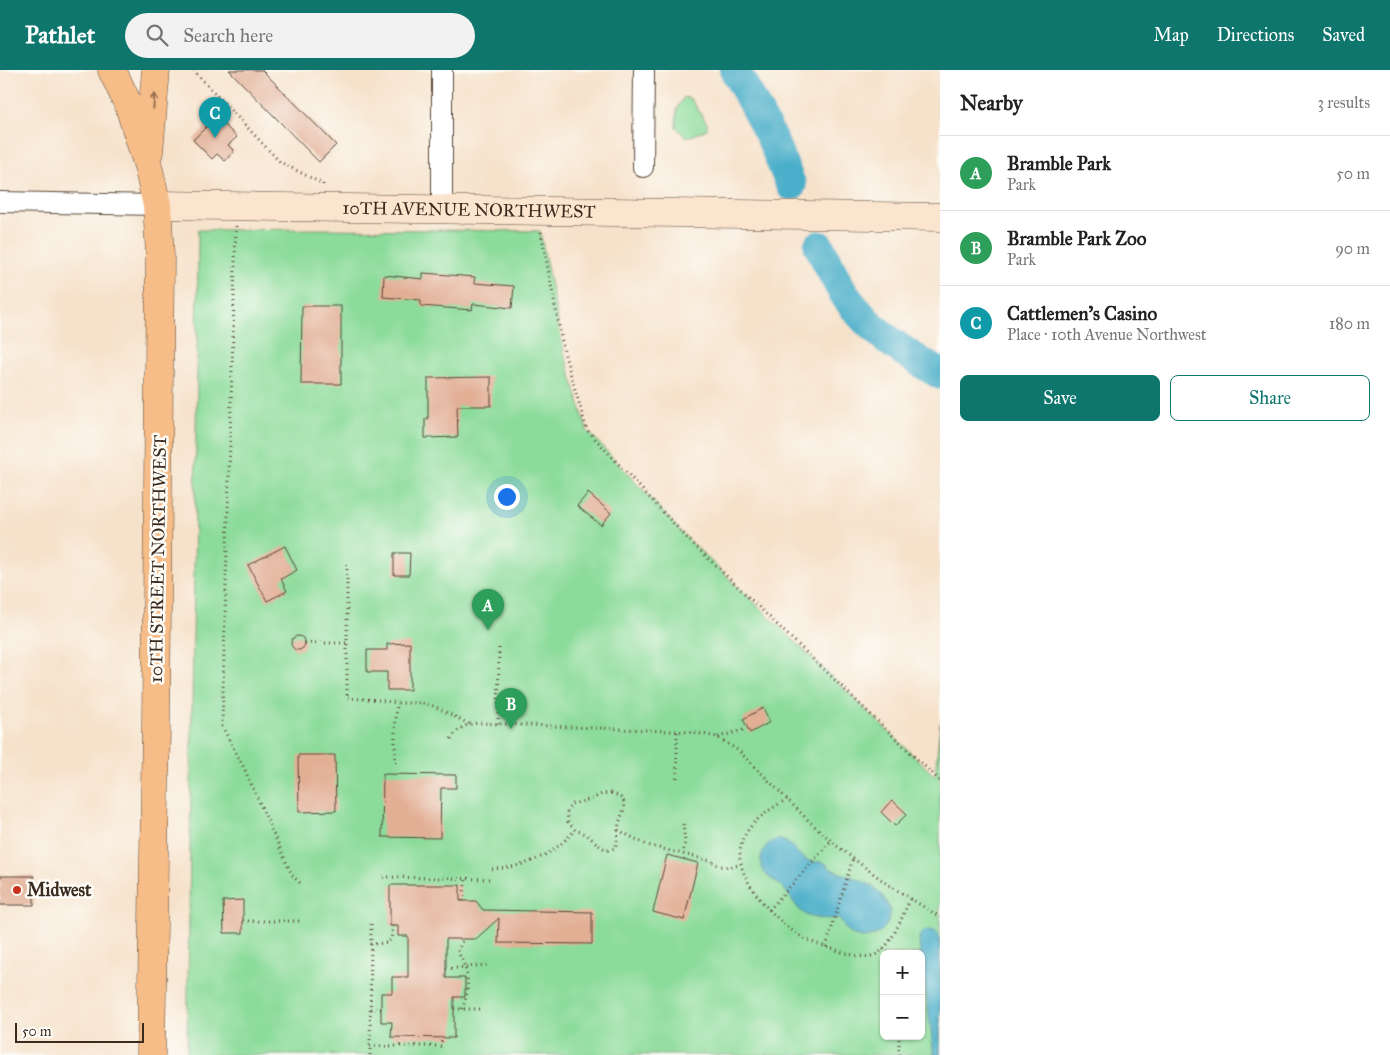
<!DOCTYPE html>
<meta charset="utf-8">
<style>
body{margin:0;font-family:"IM FELL Great Primer",serif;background:#f2f2f2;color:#222}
.controls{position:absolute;right:15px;bottom:15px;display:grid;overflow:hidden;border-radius:8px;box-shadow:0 1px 4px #0004}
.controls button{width:45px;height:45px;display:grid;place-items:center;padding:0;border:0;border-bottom:1px solid #e0e0e0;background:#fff;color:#222;font:25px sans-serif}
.scale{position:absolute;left:15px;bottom:12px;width:129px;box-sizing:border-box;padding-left:5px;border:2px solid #3b2a1e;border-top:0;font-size:14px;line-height:18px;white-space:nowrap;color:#3b2a1e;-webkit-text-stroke:4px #fdfcf7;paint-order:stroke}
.you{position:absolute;left:506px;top:426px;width:18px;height:18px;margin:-12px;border:4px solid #fff;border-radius:50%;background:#1a73e8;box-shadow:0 0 0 8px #1a73e833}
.badge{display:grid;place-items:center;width:32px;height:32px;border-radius:50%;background:#0f766e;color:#fff;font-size:16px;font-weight:700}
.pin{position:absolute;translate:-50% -41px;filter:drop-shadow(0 1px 2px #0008)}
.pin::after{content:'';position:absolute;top:26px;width:18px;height:15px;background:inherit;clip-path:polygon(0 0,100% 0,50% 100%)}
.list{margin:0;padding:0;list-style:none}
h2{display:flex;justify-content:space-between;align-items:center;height:65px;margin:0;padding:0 20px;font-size:21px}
h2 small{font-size:16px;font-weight:400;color:#767676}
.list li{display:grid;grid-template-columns:32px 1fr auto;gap:15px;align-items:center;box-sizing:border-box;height:75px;padding:0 20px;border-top:1px solid #e0e0e0}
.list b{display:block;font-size:19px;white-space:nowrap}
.list p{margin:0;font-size:16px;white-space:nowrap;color:#767676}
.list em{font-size:16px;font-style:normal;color:#767676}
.actions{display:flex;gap:10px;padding:15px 20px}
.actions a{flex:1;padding:11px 0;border:1px solid #0f766e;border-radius:8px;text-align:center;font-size:18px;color:#0f766e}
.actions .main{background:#0f766e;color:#fff}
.icon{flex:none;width:28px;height:28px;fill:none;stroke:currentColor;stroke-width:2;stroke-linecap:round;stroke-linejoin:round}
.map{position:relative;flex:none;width:940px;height:985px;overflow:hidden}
header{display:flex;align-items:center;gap:30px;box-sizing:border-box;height:70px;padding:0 25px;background:#0f766e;color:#fff}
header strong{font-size:24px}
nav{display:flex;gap:28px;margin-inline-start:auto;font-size:18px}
.search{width:350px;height:45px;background:#f2f2f2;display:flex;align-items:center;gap:12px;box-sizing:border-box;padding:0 18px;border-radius:28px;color:#767676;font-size:19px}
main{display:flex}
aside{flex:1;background:#fff}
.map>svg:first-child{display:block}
.green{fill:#8bdb9a;stroke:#63825c;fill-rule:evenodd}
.water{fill:#4aaec9;stroke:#426c74}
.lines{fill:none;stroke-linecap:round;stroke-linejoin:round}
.river{stroke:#4aaec9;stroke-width:31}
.building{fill:#e2af95}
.street-casing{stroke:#574638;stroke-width:22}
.secondary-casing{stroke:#574638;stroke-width:29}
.primary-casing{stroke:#574638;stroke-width:29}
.path{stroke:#574638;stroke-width:3;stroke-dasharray:1 4;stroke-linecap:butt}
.street{stroke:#fff;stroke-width:20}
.secondary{stroke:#fce5cf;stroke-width:28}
.primary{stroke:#f7bd88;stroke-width:28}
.oneway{stroke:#906c4e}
.poi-dot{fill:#c8321e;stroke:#fdfcf7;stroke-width:2}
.labels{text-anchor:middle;stroke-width:5;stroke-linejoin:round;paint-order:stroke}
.street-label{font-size:18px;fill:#3b2a1e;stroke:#fdfcf7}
.poi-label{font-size:18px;font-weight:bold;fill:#3b2a1e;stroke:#fdfcf7;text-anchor:start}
</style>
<header>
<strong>Pathlet</strong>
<div class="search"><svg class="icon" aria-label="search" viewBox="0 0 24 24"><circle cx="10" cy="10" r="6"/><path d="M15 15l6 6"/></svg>Search here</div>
<nav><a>Map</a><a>Directions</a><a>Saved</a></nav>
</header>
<main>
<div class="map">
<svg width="940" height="985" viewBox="0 0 940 985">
<rect width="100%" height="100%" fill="#fdfcf7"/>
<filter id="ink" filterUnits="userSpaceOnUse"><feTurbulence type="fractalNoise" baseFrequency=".02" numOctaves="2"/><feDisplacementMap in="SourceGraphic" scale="10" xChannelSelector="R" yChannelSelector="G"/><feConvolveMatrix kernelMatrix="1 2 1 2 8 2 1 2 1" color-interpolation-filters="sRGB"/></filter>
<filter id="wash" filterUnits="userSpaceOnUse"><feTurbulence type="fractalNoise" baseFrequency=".0096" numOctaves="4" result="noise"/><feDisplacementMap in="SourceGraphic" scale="20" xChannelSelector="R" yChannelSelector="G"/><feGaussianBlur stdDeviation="1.12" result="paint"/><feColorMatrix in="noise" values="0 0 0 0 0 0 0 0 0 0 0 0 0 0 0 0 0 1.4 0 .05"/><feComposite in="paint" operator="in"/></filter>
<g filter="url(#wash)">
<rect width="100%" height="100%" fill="#f6e2cb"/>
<path class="green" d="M 684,27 L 691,29 L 707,53 L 707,59 L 694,65 L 686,67 L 676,57 L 677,39 Z
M 322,159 L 540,161 L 564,282 L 587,360 L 687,468 L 935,706 L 940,653 L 940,985 L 187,985 L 197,297 L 198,160 ZM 884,884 L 921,884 L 921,966 L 884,966 Z"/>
<path class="water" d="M 778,769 C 793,772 796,786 809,791 C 813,793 820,791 824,793 C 828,795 830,799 833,800 C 848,806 867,810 879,822 C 883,826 889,836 890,842 C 891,861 865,875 851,864 C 846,861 843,854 839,849 C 829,848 817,850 808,846 C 798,842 792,828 785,820 C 774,807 756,806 762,784 C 765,775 770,772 778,769 Z
M 927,860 L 935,861 L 940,867 L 940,915 L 939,920 L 940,926 L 940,985 L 934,985 L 921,884 L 920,884 L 919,868 L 921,863 Z"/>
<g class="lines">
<path class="river" d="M 735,0 L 771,67 L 791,115
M 819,176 C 828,193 836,212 847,228 C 871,262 905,283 940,304"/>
</g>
<g id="blocks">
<path class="building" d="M 229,0 L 262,0 L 336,75 L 319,92 Z
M 216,47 L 237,67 L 228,75 L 234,81 L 225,91 L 217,84 L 212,89 L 193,70 Z
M 423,203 L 475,207 L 474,213 L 514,216 L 512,238 L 473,234 L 472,240 L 421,236 L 421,230 L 383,227 L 384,205 L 423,209 Z
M 302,236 L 341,236 L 341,314 L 301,314 Z
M 491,307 L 491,336 L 457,336 L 458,367 L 425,368 L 425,349 L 428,349 L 428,308 Z
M 588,423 L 611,443 L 601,455 L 577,436 Z
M 285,476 L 297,500 L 281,509 L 287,521 L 267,531 L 248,495 Z
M 394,483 L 410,483 L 409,505 L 394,505 Z
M291 573a7 7 0 1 1 14 0a7 7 0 1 1-14 0Z
M 410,573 L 410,620 L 387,620 L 387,602 L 367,602 L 367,580 L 387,580 L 387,574 Z
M 763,638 L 770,652 L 750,663 L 743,649 Z
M 298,685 L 335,685 L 336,741 L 299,742 Z
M 383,704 L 456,705 L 456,718 L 441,718 L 440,768 L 382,767 Z
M 892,730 L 907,744 L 895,756 L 881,742 Z
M 667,785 L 698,793 L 684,850 L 653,842 Z
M 0,806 L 34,806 L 34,835 L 0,835 Z
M 390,815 L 460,815 L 460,831 L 476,831 L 483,840 L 592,842 L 592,874 L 498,873 L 499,848 L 476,869 L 446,869 L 446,908 L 465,908 L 465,927 L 454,927 L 454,968 L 391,967 L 392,952 L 381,952 L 381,923 L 392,923 L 392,907 L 408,907 L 408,866 L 398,866 L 398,856 L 390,856 Z
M 243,830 L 243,863 L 224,863 L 223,831 Z"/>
</g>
</g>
<g filter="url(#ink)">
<use href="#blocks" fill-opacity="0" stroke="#574638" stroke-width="1"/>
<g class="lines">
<defs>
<path id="street" d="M 643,97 L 644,0
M 0,132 L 157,135
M 442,139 L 442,0"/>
<g id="secondary">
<path id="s1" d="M 157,135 L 940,147"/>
</g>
<path id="primary" d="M 112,0 L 129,36 L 148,96 L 157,135 L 160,186 L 156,654 L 151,985
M 149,82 L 156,0"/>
</defs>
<use href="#street" class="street-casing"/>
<use href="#secondary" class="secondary-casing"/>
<use href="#primary" class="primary-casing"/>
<path class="path" d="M 193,0 L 280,92 L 323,114 L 323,116
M 236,156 L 222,656 L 244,698 L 292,805 L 301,814
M 541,162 L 564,282 L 587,360 L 687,468 L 940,711
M 347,494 L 347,628 L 379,630 L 397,633 L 422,633 L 434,636 L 469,654
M 305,573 L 347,573
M 498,654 L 499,577
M 677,662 L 677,709
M 718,667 L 743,660
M 451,669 C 458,658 466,654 479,653 L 693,662 L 717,667 L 739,681 L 811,753 L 837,776 L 887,814 L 940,847
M 395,693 L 395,662 L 397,633
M 611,723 C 635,731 620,742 618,759 C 617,766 618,771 615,778 L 608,780 L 601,777 L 586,764 L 575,760 L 568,752 L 567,741 L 572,734 L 592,729 L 602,724 Z
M 787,729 C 766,742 741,756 740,784 C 738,813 783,859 808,870 C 817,874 827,877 836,880 C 848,884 865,890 877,884 C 892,875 903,845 910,829
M 683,754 L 685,772 L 683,783
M 618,760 L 647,775 L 711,791 C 721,798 728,797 740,795
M 492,799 C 527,797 552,786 575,760
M 383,807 L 492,809
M 463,831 L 466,808
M 769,840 L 831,771
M 243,851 L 301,851
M 370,874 L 387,873 L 391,869 L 393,856
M 826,877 L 853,788
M 883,879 L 889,884
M 446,899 L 487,895
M 370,939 L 381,939
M 454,939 L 484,939
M 462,939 C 468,925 470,910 464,895 C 462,890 459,885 458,880 L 464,869
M 370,976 L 441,976 L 442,968
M 370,985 L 371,854
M 899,985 L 899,966"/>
<use href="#street" class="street"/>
<use href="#secondary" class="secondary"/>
<use href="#primary" class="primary"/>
</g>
<defs><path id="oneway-shaft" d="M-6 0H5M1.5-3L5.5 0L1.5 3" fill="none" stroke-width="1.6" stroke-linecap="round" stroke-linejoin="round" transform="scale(1.25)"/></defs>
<use class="oneway" href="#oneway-shaft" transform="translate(154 31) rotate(-85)"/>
</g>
<circle class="poi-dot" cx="17" cy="820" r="5"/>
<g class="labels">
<g class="street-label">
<text dy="6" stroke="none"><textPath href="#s1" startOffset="312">10TH AVENUE NORTHWEST</textPath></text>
<text transform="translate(158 489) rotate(-89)" y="6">10TH STREET NORTHWEST</text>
</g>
<g class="poi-label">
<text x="27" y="826">Midwest</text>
</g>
</g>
</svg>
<div class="controls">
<button>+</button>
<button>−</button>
</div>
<div class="scale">50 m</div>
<div class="you"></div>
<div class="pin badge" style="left:488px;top:560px;background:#2e9e5b">A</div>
<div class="pin badge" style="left:511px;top:659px;background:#2e9e5b">B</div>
<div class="pin badge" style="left:215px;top:68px;background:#0f9aa8">C</div>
</div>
<aside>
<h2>Nearby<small>3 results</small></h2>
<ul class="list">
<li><span class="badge" style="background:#2e9e5b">A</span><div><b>Bramble Park</b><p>Park</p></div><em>50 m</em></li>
<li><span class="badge" style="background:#2e9e5b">B</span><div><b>Bramble Park Zoo</b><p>Park</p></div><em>90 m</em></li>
<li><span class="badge" style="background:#0f9aa8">C</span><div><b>Cattlemen's Casino</b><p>Place · 10th Avenue Northwest</p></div><em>180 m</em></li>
</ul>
<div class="actions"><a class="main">Save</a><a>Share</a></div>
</aside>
</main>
